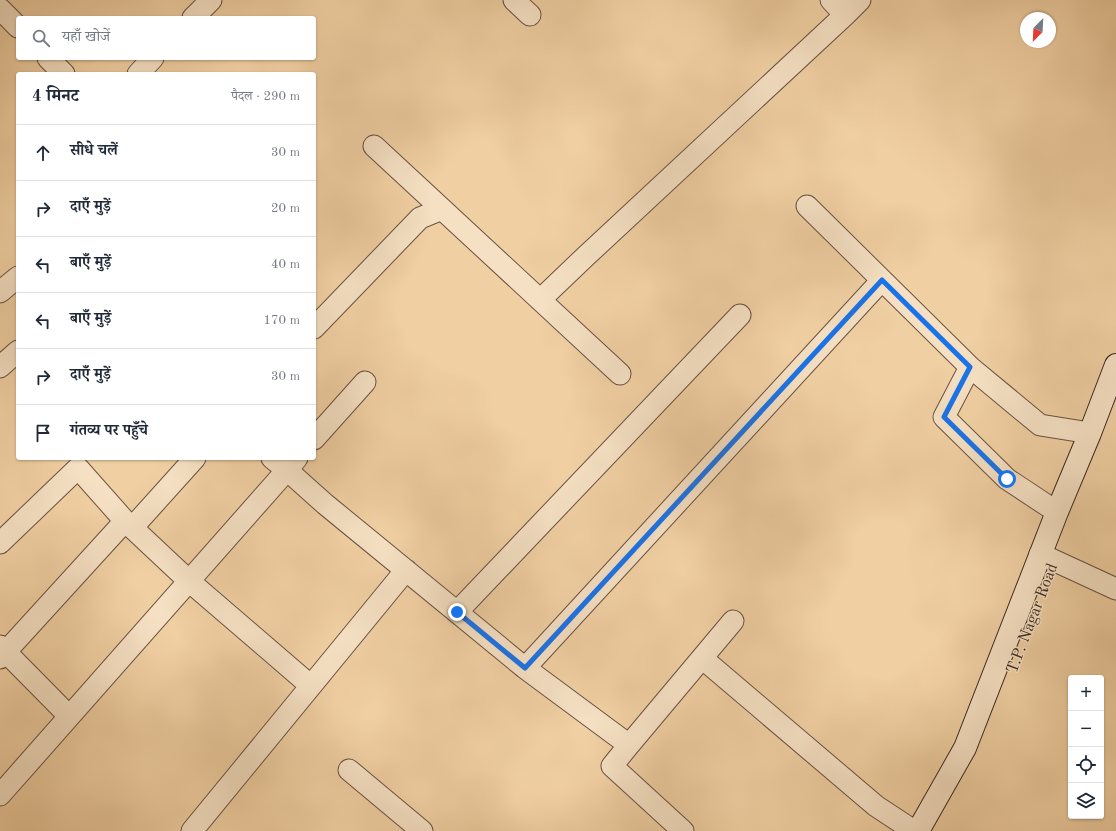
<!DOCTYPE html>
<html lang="hi">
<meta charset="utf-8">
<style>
body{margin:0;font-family:"Old Standard TT","Noto Serif Devanagari",serif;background:#f6f6f7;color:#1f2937}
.controls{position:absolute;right:12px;bottom:12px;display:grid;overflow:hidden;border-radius:4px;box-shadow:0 1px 3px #0004}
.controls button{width:36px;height:36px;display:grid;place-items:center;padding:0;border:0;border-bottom:1px solid #e0e1e3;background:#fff;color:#1f2937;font:20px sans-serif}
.compass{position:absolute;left:1020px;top:12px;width:36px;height:36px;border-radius:50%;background:#fff;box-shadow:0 1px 3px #0004;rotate:204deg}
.stop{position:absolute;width:12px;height:12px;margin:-9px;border:3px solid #1a73e8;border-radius:50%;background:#fff}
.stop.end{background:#1a73e8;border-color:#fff;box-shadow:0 1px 4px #0008}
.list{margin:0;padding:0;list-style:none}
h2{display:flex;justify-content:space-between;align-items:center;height:52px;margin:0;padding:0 16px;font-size:17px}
h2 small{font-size:13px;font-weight:400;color:#747a83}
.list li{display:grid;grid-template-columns:26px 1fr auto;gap:12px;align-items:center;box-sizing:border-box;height:56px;padding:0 16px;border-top:1px solid #e0e1e3}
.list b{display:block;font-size:15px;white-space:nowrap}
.list em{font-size:13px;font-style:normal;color:#747a83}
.icon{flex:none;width:22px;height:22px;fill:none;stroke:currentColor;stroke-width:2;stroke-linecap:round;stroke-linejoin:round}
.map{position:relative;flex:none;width:1116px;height:831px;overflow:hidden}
.search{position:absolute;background:#fff;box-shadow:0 1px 3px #0004;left:16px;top:16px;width:300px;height:44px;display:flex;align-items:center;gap:10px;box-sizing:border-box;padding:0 14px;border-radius:4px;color:#747a83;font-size:15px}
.panel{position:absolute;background:#fff;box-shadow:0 1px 3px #0004;left:16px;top:72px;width:300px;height:388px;border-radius:4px}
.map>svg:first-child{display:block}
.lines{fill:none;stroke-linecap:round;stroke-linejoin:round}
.street-casing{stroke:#685242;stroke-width:23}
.secondary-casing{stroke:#3a2922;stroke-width:24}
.street{stroke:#f5e0c3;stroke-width:21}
.secondary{stroke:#f5e0c3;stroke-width:22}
.route{stroke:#1a73e8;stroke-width:5}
.labels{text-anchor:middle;stroke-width:3;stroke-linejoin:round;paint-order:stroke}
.street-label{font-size:16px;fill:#3a2922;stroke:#f5e0c3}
</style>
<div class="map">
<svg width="1116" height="831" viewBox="0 0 1116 831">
<rect width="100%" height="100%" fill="#f0cfa2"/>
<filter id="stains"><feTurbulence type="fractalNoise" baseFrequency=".005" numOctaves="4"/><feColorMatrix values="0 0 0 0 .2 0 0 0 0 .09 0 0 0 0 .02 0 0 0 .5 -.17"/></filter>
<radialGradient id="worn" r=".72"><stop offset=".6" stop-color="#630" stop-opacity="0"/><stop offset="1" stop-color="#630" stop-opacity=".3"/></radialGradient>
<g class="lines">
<defs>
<path id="street" d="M 514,0 L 530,15
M 831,0 L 845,15 L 860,0
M 0,9 L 18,27
M 193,18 L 211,0
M 48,58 L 64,74
M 138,74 L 153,58
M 374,146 L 442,209
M 807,206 L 970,367
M 0,292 L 18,277
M 540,300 L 586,256 L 845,15
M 314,328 L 420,218 L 442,209 L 620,374
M 0,367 L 18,351
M 314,439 L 365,382
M 272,458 L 287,470 L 297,458
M 1057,512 L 1007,479 L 944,417 L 970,367 L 1040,425 L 1090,433
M 132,528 L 195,458
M 0,543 L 78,468 L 125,521
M 1040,554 L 1116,589
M 457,612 L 740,315
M 0,646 L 69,716
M 0,658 L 125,521 L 189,581 L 311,686
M 702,658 L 876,806 L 914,831
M 525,668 L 629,745 L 733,621
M 629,745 L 612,766 L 683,831
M 349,770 L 422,831
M 0,795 L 287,470 L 325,504 L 525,668 L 882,280
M 192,831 L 406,570"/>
<path id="secondary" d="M 918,831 L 965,748 L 1057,512 L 1090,433 L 1116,365"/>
</defs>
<use href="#street" class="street-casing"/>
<use href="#secondary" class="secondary-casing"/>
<use href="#street" class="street"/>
<use href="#secondary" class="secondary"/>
</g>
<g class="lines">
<path class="route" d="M 457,612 L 525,668 L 882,280 L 970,367 L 944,417 L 1007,479"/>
</g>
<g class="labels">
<g class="street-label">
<text transform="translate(1031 618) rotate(-69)" y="6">T.P. Nagar Road</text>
</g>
</g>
<rect width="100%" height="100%" filter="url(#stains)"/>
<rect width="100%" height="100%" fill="url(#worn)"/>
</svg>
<div class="controls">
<button>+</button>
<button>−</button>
<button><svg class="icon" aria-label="locate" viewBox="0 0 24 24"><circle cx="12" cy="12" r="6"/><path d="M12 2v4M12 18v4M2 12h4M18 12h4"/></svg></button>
<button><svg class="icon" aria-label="layers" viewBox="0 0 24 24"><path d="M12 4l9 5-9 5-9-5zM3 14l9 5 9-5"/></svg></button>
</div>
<svg class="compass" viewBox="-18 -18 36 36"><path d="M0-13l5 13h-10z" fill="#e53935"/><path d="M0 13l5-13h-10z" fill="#747a83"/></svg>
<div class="stop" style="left:1007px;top:479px"></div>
<div class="stop end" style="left:457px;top:612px"></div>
<div class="search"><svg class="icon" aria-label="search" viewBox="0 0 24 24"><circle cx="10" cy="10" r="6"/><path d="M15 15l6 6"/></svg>यहाँ खोजें</div>
<section class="panel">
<h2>4 मिनट<small>पैदल · 290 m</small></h2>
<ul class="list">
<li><svg class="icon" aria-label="ahead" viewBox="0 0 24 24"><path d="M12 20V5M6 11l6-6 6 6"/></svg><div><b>सीधे चलें</b></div><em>30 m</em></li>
<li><svg class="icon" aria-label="right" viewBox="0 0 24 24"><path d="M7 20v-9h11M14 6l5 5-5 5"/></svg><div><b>दाएँ मुड़ें</b></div><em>20 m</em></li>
<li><svg class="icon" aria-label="left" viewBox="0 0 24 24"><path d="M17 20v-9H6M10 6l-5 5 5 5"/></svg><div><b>बाएँ मुड़ें</b></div><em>40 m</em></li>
<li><svg class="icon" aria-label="left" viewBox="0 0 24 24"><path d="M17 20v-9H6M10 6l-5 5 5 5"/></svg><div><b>बाएँ मुड़ें</b></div><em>170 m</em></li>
<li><svg class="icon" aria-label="right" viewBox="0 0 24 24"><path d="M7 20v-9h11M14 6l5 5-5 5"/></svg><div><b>दाएँ मुड़ें</b></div><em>30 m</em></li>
<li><svg class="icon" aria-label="arrive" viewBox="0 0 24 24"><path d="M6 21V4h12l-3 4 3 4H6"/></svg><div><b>गंतव्य पर पहुँचे</b></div></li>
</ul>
</section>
</div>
